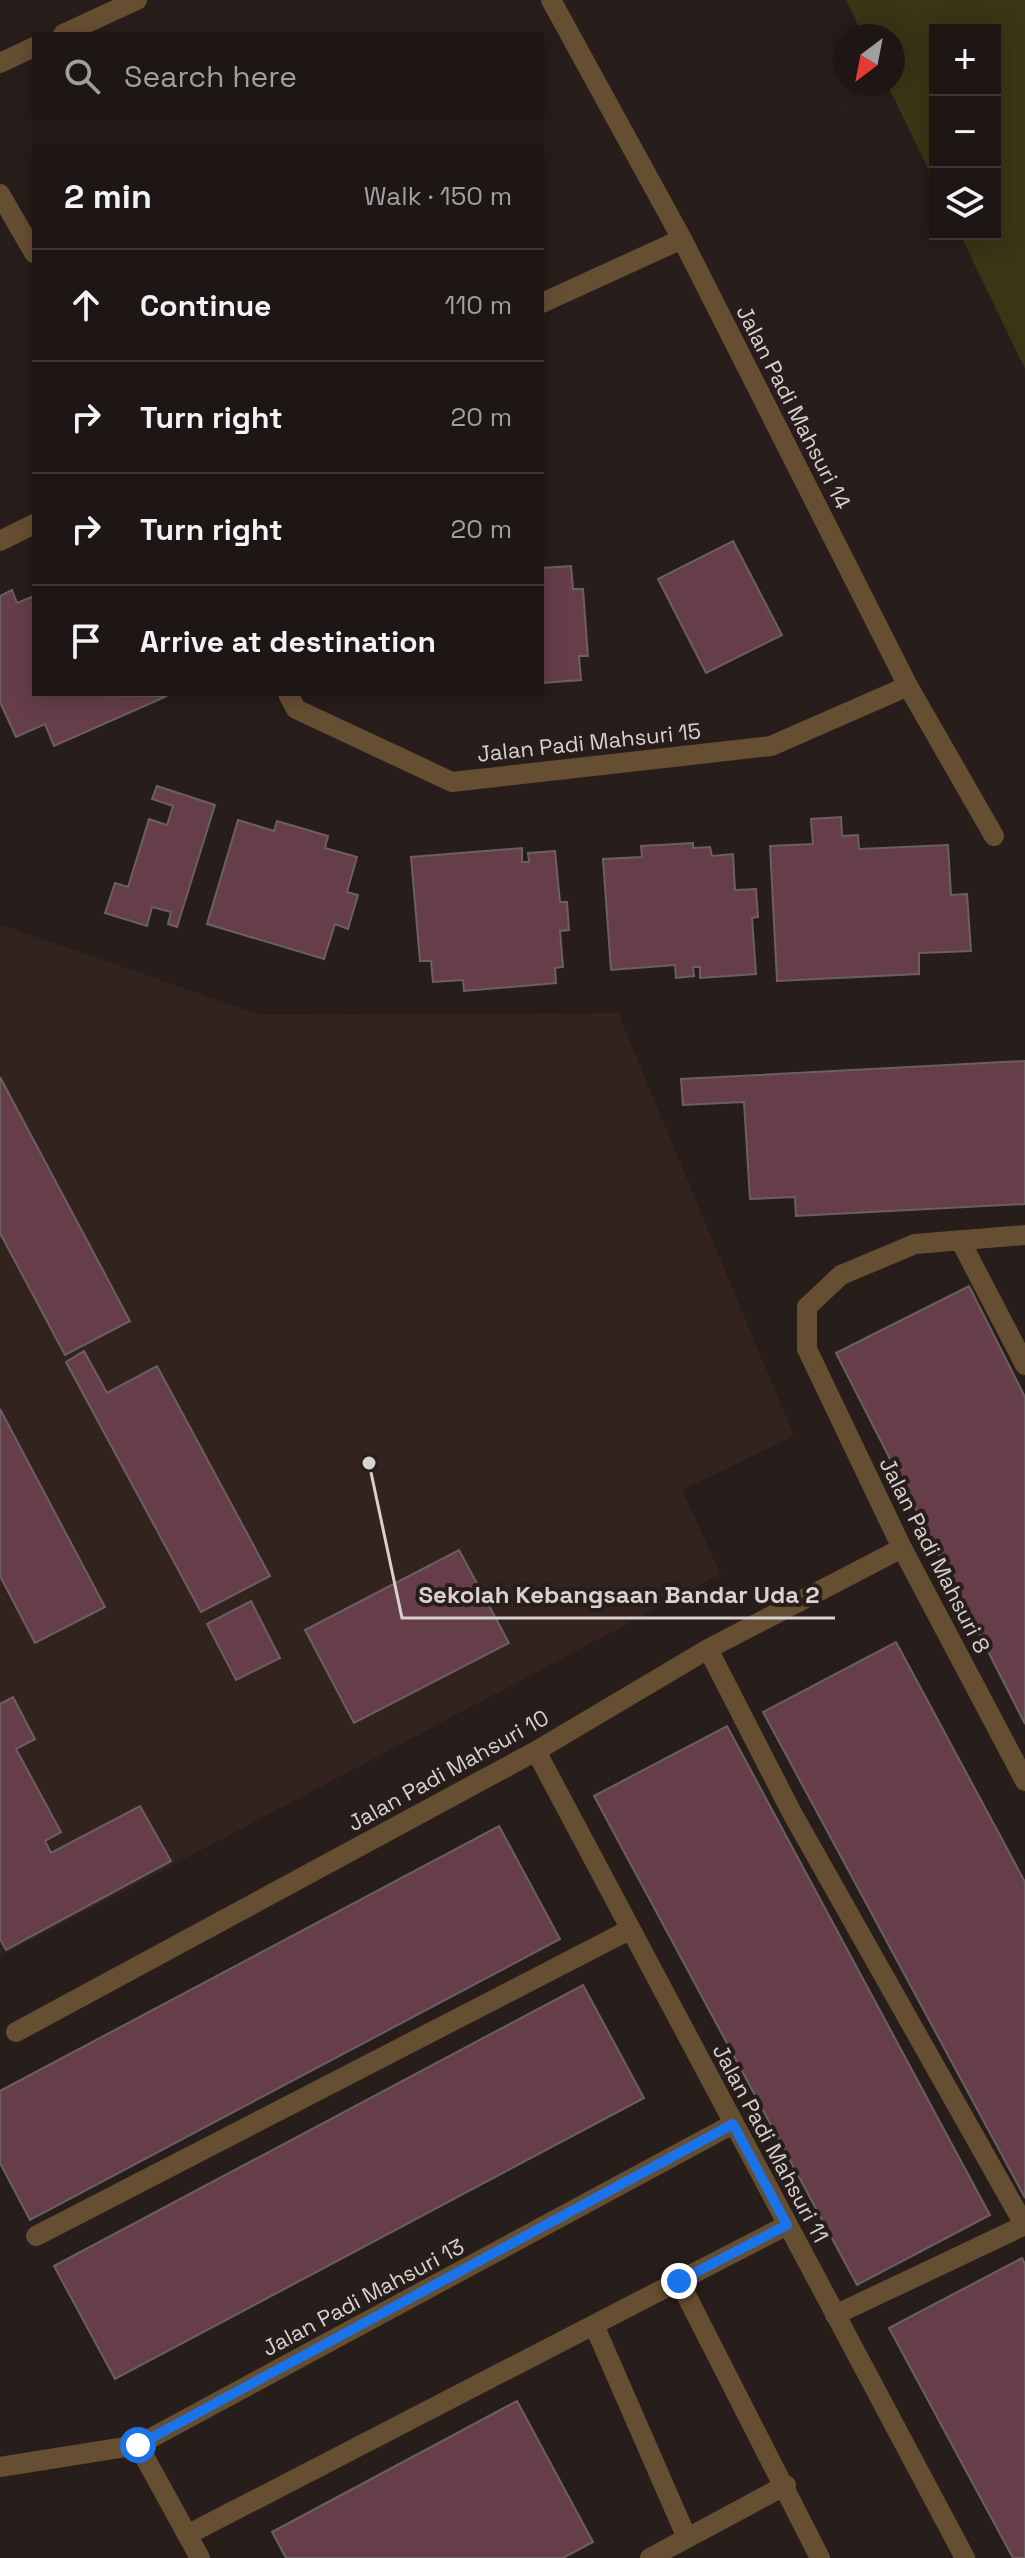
<!DOCTYPE html>
<meta charset="utf-8">
<style>
body{margin:0;font-family:"Space Grotesk",sans-serif;background:#251f1d;color:#f1f3f6}
.controls{position:absolute;right:24px;top:24px;display:grid;overflow:hidden;border-radius:0px;box-shadow:0 4px 20px #0003}
.controls button{width:72px;height:72px;display:grid;place-items:center;padding:0;border:0;border-bottom:2px solid #3b3534;background:#1d1614;color:#f1f3f6;font:40px sans-serif}
.compass{position:absolute;left:833px;top:24px;width:72px;height:72px;border-radius:50%;background:#1d1614;box-shadow:0 4px 20px #0003;rotate:212deg}
.stop{position:absolute;width:24px;height:24px;margin:-18px;border:6px solid #1a73e8;border-radius:50%;background:#fff}
.stop.end{background:#1a73e8;border-color:#fff;box-shadow:0 2px 8px #0008}
.list{margin:0;padding:0;list-style:none}
h2{display:flex;justify-content:space-between;align-items:center;height:104px;margin:0;padding:0 32px;font-size:34px}
h2 small{font-size:26px;font-weight:400;color:#a09fa0}
.list li{display:grid;grid-template-columns:52px 1fr auto;gap:24px;align-items:center;box-sizing:border-box;height:112px;padding:0 32px;border-top:2px solid #3b3534}
.list b{display:block;font-size:30px;white-space:nowrap}
.list em{font-size:26px;font-style:normal;color:#a09fa0}
.icon{flex:none;width:44px;height:44px;fill:none;stroke:currentColor;stroke-width:2;stroke-linecap:round;stroke-linejoin:round}
.map{position:relative;flex:none;width:1025px;height:2558px;overflow:hidden}
.search{position:absolute;background:#1d1614;box-shadow:0 4px 20px #0003;left:32px;top:32px;width:512px;height:88px;display:flex;align-items:center;gap:20px;box-sizing:border-box;padding:0 28px;border-radius:0px;color:#a09fa0;font-size:30px}
.panel{position:absolute;background:#1d1614;box-shadow:0 4px 20px #0003;left:32px;top:144px;width:512px;height:552px;border-radius:0px}
.map>svg:first-child{display:block}
.built{fill:#33231e}
.green{fill:#393616}
.building{fill:#653e49;stroke:#6b5f62;stroke-width:2}
.lines{fill:none;stroke-linecap:round;stroke-linejoin:round}
.minor{stroke:#664e32;stroke-width:20}
.route{stroke:#1a73e8;stroke-width:10}
.labels{text-anchor:middle;stroke-width:8;stroke-linejoin:round;paint-order:stroke}
.street-label{font-size:22px;fill:#d8d1cf;stroke:#271d1a}
.leader{fill:none;stroke:#d8d1cf;stroke-width:3}
.callout-dot{fill:#d8d1cf;stroke:#271d1a;stroke-width:3}
.callout-label{font-size:24px;text-anchor:middle;font-weight:bold;fill:#d8d1cf;stroke:#271d1a;stroke-width:8;stroke-linejoin:round;paint-order:stroke}
</style>
<div class="map">
<svg width="1025" height="2558" viewBox="0 0 1025 2558">
<rect width="100%" height="100%" fill="#271d1a"/>
<path class="built" d="M 0,924 L 261,1015 L 618,1013 L 794,1436 L 682,1490 L 721,1574 L 0,1957 Z"/>
<path class="green" d="M 846,0 L 1025,0 L 1025,369 L 960,234 L 995,234 L 995,30 L 935,30 L 935,183 L 887,84 L 893,84 L 893,36 L 863,36 Z"/>
<path class="building" d="M 733,541 L 782,635 L 706,673 L 658,579 Z
M 571,566 L 573,589 L 583,589 L 588,656 L 579,656 L 581,680 L 542,683 L 542,568 Z
M 12,590 L 17,603 L 34,596 L 34,694 L 167,696 L 54,746 L 45,724 L 16,737 L 0,702 L 0,596 Z
M 157,786 L 215,805 L 177,927 L 168,924 L 171,912 L 152,907 L 147,926 L 105,913 L 115,883 L 128,887 L 149,819 L 167,825 L 173,806 L 152,799 Z
M 841,817 L 842,836 L 858,835 L 859,849 L 948,845 L 951,895 L 967,894 L 971,951 L 919,953 L 919,974 L 777,981 L 770,846 L 813,844 L 811,819 Z
M 238,820 L 274,831 L 277,821 L 328,836 L 325,848 L 357,857 L 347,892 L 358,895 L 348,929 L 335,924 L 324,959 L 207,924 Z
M 693,843 L 693,848 L 710,847 L 712,856 L 733,854 L 735,890 L 756,889 L 758,917 L 752,918 L 756,974 L 700,978 L 700,967 L 693,967 L 694,976 L 676,978 L 675,965 L 611,970 L 603,859 L 642,857 L 641,846 Z
M 522,848 L 522,862 L 529,862 L 528,853 L 555,851 L 560,902 L 567,902 L 569,930 L 560,931 L 563,967 L 555,968 L 556,983 L 464,991 L 463,980 L 433,982 L 431,961 L 420,961 L 411,857 Z
M 1025,1061 L 1025,1204 L 796,1216 L 795,1197 L 750,1199 L 744,1102 L 683,1105 L 681,1079 Z
M 0,1077 L 130,1321 L 65,1355 L 0,1233 Z
M 969,1286 L 1025,1397 L 1025,1724 L 836,1353 Z
M 84,1351 L 107,1393 L 157,1366 L 270,1576 L 201,1612 L 66,1362 Z
M 0,1409 L 105,1607 L 35,1643 L 0,1576 Z
M 459,1550 L 509,1643 L 354,1723 L 305,1630 Z
M 251,1601 L 280,1658 L 236,1680 L 207,1624 Z
M 896,1642 L 1025,1882 L 1025,2198 L 763,1712 Z
M 13,1697 L 35,1739 L 16,1749 L 61,1832 L 45,1841 L 51,1853 L 140,1806 L 171,1861 L 6,1950 L 0,1939 L 0,1704 Z
M 727,1726 L 990,2215 L 857,2285 L 594,1796 Z
M 499,1826 L 560,1939 L 30,2220 L 0,2163 L 0,2091 Z
M 583,1985 L 644,2098 L 115,2379 L 54,2266 Z
M 1022,2258 L 1025,2264 L 1025,2558 L 1013,2558 L 889,2328 Z
M 517,2401 L 593,2542 L 563,2558 L 286,2558 L 272,2532 Z"/>
<g class="lines">
<path class="minor" d="M 551,0 L 682,239 L 908,686 L 994,836
M 63,34 L 137,0
M 0,63 L 34,47
M 0,194 L 34,253
M 542,303 L 682,239
M 0,541 L 34,524
M 288,694 L 296,709 L 452,782 L 771,746 L 908,686
M 1025,1235 L 915,1244 L 841,1275 L 807,1307 L 807,1349 L 902,1548 L 1025,1781
M 960,1240 L 1025,1365
M 708,1649 L 792,1813 L 1025,2226
M 536,1751 L 965,2558
M 16,2032 L 536,1751 L 708,1649 L 902,1548
M 36,2236 L 629,1930
M 679,2281 L 820,2558
M 835,2315 L 1025,2225
M 594,2325 L 687,2538
M 138,2445 L 200,2558
M 0,2467 L 138,2445 L 733,2124
M 187,2535 L 787,2225
M 650,2558 L 786,2485"/>
</g>
<g class="lines">
<path class="route" d="M 138,2445 L 733,2124 L 787,2225 L 679,2281"/>
</g>
<g class="labels">
<g class="street-label">
<text transform="translate(794 407) rotate(63)" y="8">Jalan Padi Mahsuri 14</text>
<text transform="translate(589 742) rotate(-6)" y="8">Jalan Padi Mahsuri 15</text>
<text transform="translate(935 1555) rotate(63)" y="8">Jalan Padi Mahsuri 8</text>
<text transform="translate(448 1770) rotate(-29)" y="8">Jalan Padi Mahsuri 10</text>
<text transform="translate(771 2143) rotate(62)" y="8">Jalan Padi Mahsuri 11</text>
<text transform="translate(363 2297) rotate(-28)" y="8">Jalan Padi Mahsuri 13</text>
</g>
</g>
<path class="leader" d="M369 1463L402 1618H835"/>
<circle class="callout-dot" cx="369" cy="1463" r="8"/>
<g class="callout-label">
<text x="619" y="1603">Sekolah Kebangsaan Bandar Uda 2</text>
</g>
</svg>
<div class="controls">
<button>+</button>
<button>−</button>
<button><svg class="icon" aria-label="layers" viewBox="0 0 24 24"><path d="M12 4l9 5-9 5-9-5zM3 14l9 5 9-5"/></svg></button>
</div>
<svg class="compass" viewBox="-18 -18 36 36"><path d="M0-13l5 13h-10z" fill="#e53935"/><path d="M0 13l5-13h-10z" fill="#a09fa0"/></svg>
<div class="stop" style="left:138px;top:2445px"></div>
<div class="stop end" style="left:679px;top:2281px"></div>
<div class="search"><svg class="icon" aria-label="search" viewBox="0 0 24 24"><circle cx="10" cy="10" r="6"/><path d="M15 15l6 6"/></svg>Search here</div>
<section class="panel">
<h2>2 min<small>Walk · 150 m</small></h2>
<ul class="list">
<li><svg class="icon" aria-label="ahead" viewBox="0 0 24 24"><path d="M12 20V5M6 11l6-6 6 6"/></svg><div><b>Continue</b></div><em>110 m</em></li>
<li><svg class="icon" aria-label="right" viewBox="0 0 24 24"><path d="M7 20v-9h11M14 6l5 5-5 5"/></svg><div><b>Turn right</b></div><em>20 m</em></li>
<li><svg class="icon" aria-label="right" viewBox="0 0 24 24"><path d="M7 20v-9h11M14 6l5 5-5 5"/></svg><div><b>Turn right</b></div><em>20 m</em></li>
<li><svg class="icon" aria-label="arrive" viewBox="0 0 24 24"><path d="M6 21V4h12l-3 4 3 4H6"/></svg><div><b>Arrive at destination</b></div></li>
</ul>
</section>
</div>
